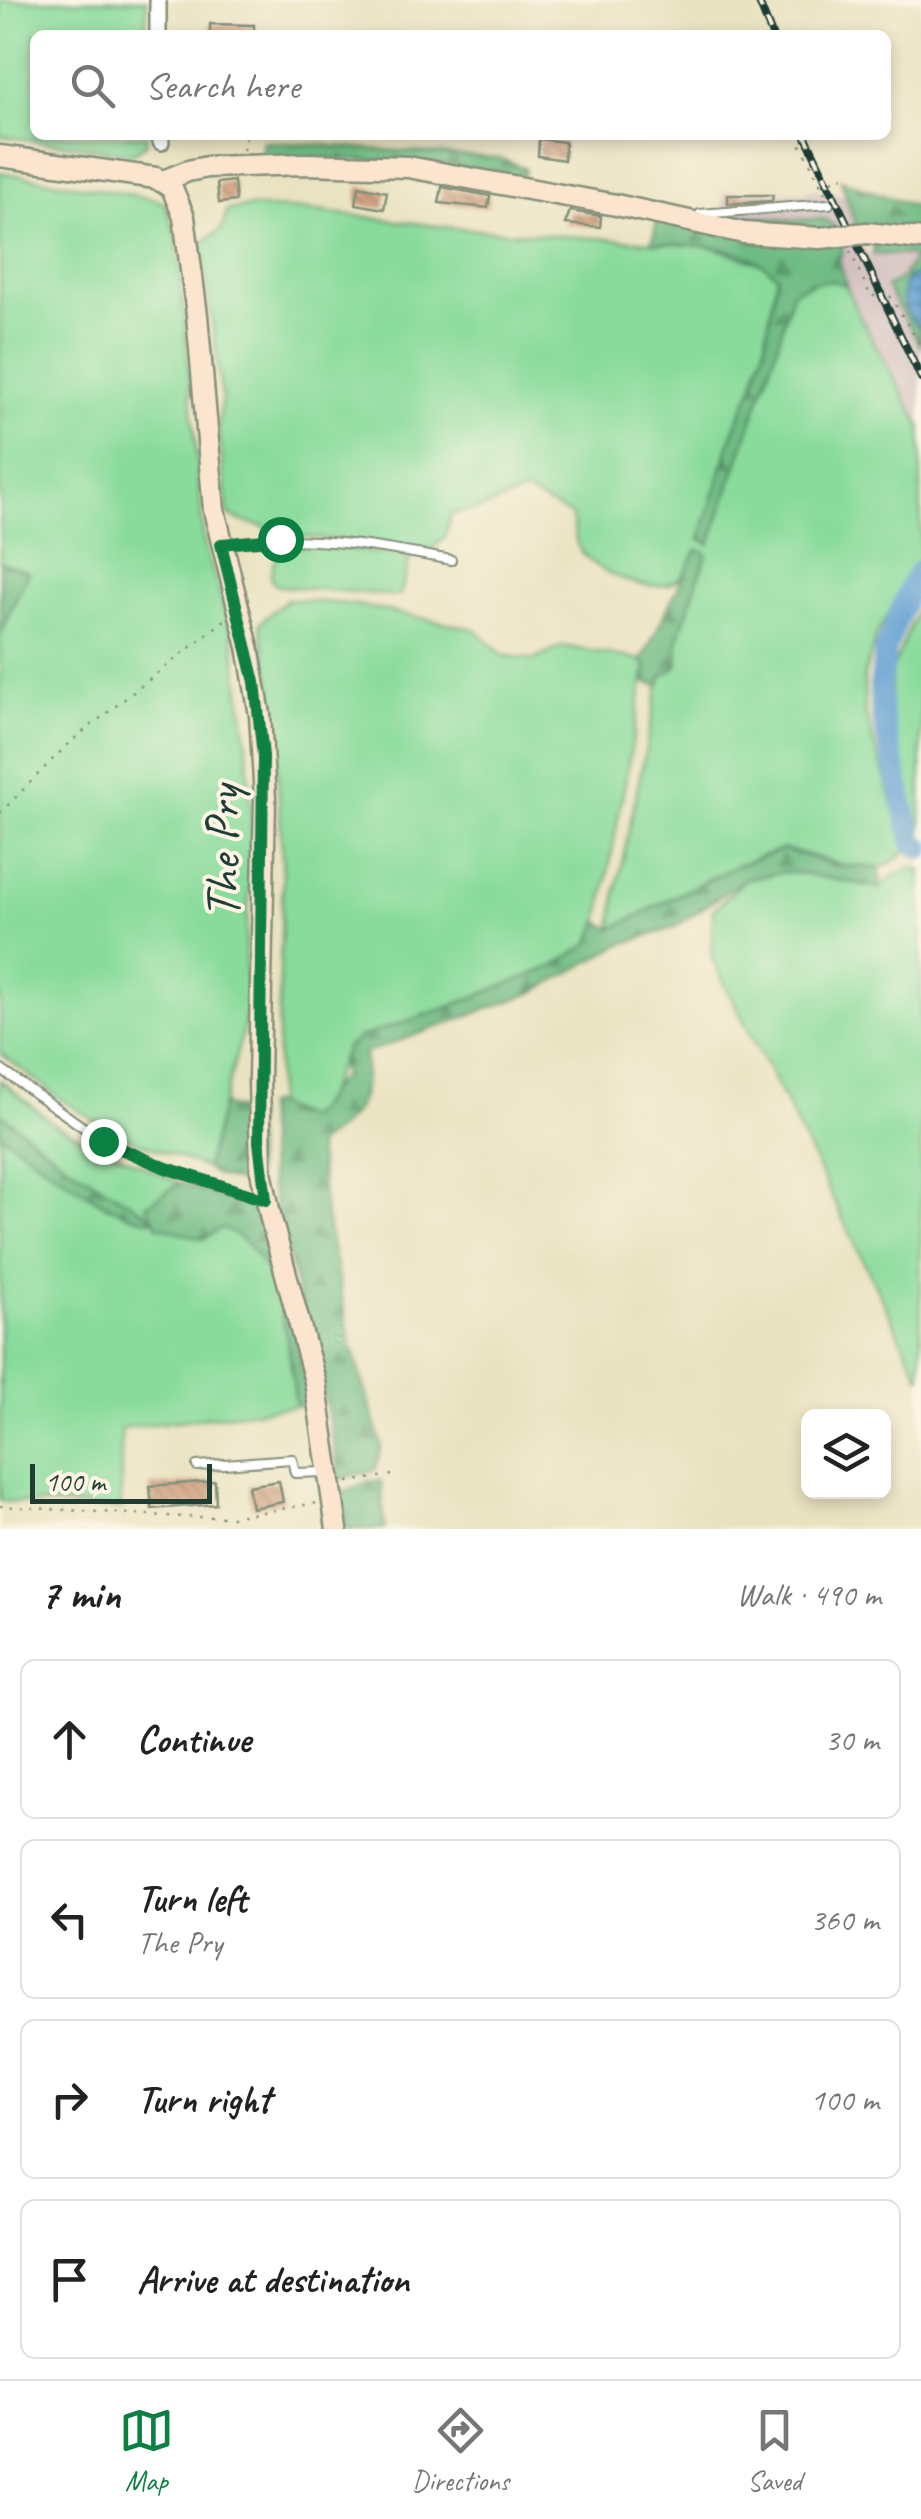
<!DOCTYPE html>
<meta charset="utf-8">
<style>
body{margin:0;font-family:Caveat,sans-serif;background:#f2f2f2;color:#222}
.controls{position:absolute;right:30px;bottom:30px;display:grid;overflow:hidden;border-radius:15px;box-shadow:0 5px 15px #0003}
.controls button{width:90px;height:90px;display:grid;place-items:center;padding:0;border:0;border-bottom:2px solid #e0e0e0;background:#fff;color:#222;font:50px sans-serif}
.scale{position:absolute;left:30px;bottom:25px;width:182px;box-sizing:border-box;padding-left:10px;border:5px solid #1f3d34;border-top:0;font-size:28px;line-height:35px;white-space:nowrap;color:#1f3d34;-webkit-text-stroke:8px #fcf5e5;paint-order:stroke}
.stop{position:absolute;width:30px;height:30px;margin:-22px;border:8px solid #0b8043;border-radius:50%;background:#fff}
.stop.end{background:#0b8043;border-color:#fff;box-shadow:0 2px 10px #0008}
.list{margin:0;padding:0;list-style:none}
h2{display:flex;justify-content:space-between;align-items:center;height:130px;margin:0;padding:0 40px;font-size:42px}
h2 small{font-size:32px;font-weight:400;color:#767676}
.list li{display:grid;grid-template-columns:65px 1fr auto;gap:30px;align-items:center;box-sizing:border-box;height:160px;margin:0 20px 20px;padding:0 20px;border:2px solid #e0e0e0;border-radius:15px}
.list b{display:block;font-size:38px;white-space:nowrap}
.list p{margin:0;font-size:32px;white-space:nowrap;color:#767676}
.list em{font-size:32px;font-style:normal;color:#767676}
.icon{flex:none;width:55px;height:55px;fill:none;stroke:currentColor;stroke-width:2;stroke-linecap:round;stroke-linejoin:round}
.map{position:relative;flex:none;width:921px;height:1529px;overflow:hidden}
.search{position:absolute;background:#fff;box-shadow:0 5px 15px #0003;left:30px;right:30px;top:30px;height:110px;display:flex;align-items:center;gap:25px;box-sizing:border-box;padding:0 35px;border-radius:15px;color:#767676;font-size:38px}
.sheet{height:850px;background:#fff}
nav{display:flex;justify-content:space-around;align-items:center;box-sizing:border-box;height:140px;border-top:2px solid #e0e0e0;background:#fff;font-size:28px;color:#767676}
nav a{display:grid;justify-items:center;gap:5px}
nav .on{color:#0b8043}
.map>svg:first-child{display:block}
.railway{fill:#d2bfbf}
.grass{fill:#89db9b;stroke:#548c68;stroke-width:2.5}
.forest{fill:url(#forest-firs);stroke:#467c5c;stroke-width:2.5}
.water{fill:url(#water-rules);stroke:#406e84;stroke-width:2.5}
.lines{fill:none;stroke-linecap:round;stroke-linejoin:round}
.river{stroke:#62a0d3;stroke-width:22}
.building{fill:url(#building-back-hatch)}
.lane-casing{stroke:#84907a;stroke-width:12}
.street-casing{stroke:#84907a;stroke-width:20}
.secondary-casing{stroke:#84907a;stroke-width:25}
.path{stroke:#84907a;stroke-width:2.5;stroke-dasharray:2.5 8;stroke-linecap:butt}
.lane{stroke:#fff;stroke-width:8}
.street{stroke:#fff;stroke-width:15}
.secondary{stroke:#fce5cf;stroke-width:20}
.rail-casing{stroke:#1f3d34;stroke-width:8}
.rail{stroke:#fcf5e5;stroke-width:4;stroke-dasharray:11;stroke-linecap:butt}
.secondary-bridge-casing{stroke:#84907a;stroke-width:25;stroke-linecap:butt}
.secondary-bridge{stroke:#fce5cf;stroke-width:20}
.route{stroke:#0b8043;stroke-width:12}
.labels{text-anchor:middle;stroke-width:8;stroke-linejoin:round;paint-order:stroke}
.street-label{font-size:50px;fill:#1f3d34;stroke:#fcf5e5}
</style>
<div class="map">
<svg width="921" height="1529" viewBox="0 0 921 1529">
<defs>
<pattern id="forest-firs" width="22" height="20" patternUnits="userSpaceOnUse" patternTransform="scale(2.5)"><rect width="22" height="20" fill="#6ebb83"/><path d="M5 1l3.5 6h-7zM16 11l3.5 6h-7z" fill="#5a996c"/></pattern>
<pattern id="water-rules" width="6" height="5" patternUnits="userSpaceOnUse" patternTransform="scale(2.5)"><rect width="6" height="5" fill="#62a0d3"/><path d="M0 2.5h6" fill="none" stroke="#5084ac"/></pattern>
<pattern id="building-back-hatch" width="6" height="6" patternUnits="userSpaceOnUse" patternTransform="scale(2.5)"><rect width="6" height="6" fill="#cc9a77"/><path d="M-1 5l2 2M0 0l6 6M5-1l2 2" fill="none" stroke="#a57f62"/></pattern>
</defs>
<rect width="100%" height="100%" fill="#fcf5e5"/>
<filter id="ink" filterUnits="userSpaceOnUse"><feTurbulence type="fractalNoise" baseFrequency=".01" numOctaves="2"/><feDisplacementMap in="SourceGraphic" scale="20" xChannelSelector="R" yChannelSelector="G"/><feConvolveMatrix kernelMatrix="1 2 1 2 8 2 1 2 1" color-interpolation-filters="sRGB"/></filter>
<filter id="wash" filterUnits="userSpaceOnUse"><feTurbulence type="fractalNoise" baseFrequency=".0048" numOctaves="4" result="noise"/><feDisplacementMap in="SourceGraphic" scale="40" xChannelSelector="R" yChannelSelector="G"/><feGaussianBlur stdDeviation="2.25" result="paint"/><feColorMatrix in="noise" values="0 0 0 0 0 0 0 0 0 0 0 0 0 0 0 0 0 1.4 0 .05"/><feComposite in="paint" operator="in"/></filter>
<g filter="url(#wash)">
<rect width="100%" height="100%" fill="#e9e2c0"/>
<path class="railway" d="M 815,190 L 844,195 L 867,254 L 910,255 L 913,260 L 903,277 L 909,329 L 921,346 L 921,426 L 856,310 L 839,260 L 727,222 L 722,217 L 724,192 L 796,193 Z"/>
<path class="grass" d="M 0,0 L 147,0 L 145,35 L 35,35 L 35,135 L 147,135 L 146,144 L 133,154 L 0,136 Z
M 0,172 L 155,199 L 165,204 L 177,237 L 204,543 L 233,637 L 247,743 L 253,841 L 245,952 L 248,1011 L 206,1168 L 112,1132 L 59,1098 L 0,1053 L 0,634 L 28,573 L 0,562 Z
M 248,207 L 309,210 L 454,228 L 708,246 L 766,265 L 777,276 L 765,344 L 753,386 L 733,433 L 701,538 L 757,403 L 792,292 C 811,281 825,277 846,285 L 856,310 L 921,426 L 921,556 L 877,634 L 864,676 L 865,713 L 907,849 C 875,890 825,854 786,850 C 760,848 642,914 612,929 L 616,893 L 658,689 L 663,675 L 674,669 L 678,663 L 677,643 L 688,607 L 697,550 C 693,558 687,570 681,577 C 657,600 591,573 578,546 C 574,537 574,525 572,516 L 525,492 L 480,509 L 451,514 L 445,537 L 430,551 L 275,533 C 259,521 244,526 228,514 L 218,427 L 222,398 L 202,246 L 207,239 L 222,229 L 227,210 Z
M 322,544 L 410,558 L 400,596 L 279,586 L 271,581 C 269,549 296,546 322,544 Z
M 287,599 L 357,605 L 475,629 L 503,655 L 534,660 L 563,646 L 642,660 L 646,667 L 599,922 L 590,944 L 552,967 L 446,1008 L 360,1037 L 346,1048 L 323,1105 L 305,1118 L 276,1106 L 283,873 L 274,702 L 260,623 Z
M 921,601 L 921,841 L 889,716 L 892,670 Z
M 913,867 L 921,870 L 921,1379 L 794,1119 L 712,959 L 713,910 L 745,880 L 783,872 L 806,874 L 880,888 L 894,875 Z
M 0,1080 L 55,1125 L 180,1183 L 147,1205 C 176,1214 217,1220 242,1239 C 284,1273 291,1357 296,1406 L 121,1428 L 121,1509 L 0,1501 L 0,1134 L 108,1207 L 145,1212 L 63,1162 L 0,1113 Z"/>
<path class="forest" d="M 263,141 L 499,158 L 525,168 L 524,176 L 434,163 L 261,156 Z
M 841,180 L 921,209 L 921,232 L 890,225 L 856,227 Z
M 733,215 L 788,220 L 825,219 L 835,227 L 834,232 L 727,222 L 722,217 Z
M 657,220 L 841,245 L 843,250 L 839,260 L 846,285 C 825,277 811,282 792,292 L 776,351 L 710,544 L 700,539 L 733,433 L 753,386 L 765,344 L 777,276 C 746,243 694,246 652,243 Z
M 874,241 L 921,246 L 921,272 L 906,279 L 915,325 L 921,328 L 921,346 L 886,287 L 903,277 L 913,259 L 910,255 L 873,254 Z
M 697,549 L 707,554 L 677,642 L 678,663 L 674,669 L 663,675 L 659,685 L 646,683 L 646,667 L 642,660 Z
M 0,562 L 28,572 L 0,634 Z
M 784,849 L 830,864 L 880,868 L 880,888 L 806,874 L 783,872 L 745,879 L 673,928 L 622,944 L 532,993 L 365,1053 C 367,1106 358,1114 317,1145 L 325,1212 L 350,1339 L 382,1446 L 375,1470 L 340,1479 L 325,1399 L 270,1185 L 265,1106 L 272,1103 L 305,1118 C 324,1107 326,1088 343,1077 L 341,1062 L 346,1048 L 360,1037 L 446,1008 L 552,967 L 589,944 L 599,922 L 612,929 L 738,865 Z
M 222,1105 L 255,1114 L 255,1186 L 218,1176 L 206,1168 Z
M 0,1113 L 63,1162 L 145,1212 L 153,1220 C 112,1220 36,1158 0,1134 Z
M 180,1183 L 250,1207 L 261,1223 L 295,1326 L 309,1405 L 296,1406 C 290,1356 284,1277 243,1240 C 238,1236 229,1232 222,1228 L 203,1239 L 158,1226 L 146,1205 Z
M 369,1481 L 381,1481 L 385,1529 L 347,1529 L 341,1493 Z"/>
<path class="water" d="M 921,272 L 921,328 C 905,318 898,297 906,280 Z"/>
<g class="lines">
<path class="river" d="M 921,570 L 912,583 L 885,650 L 880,688 L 882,716 L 913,843 L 921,848"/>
</g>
<g id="blocks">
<path class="building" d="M 210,24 L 254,25 L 254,35 L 210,35 Z
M 539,139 L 565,142 L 564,160 L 538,156 Z
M 234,181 L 236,201 L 219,203 L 217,183 Z
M 359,186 L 387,192 L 384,209 L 356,204 Z
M 442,187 L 490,196 L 488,208 L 439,203 Z
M 728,195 L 773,195 L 772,201 L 728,204 Z
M 570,211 L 601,216 L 600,227 L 565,224 Z
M 215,1481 L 216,1504 L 152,1509 L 150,1486 Z
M 279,1481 L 283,1502 L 252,1508 L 248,1486 Z"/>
</g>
</g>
<g filter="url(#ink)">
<use href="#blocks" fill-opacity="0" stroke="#84907a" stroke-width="2.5"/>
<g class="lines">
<defs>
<path id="lane" d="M 697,219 L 700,214 L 829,204
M 225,544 C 301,533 376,546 451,560
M 0,1069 L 103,1141 L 166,1168 L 262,1199
M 197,1466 L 292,1459 L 295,1473 L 325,1472"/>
<path id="street" d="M 158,35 L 158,0
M 160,135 L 161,142"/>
<path id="secondary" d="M 0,156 L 156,178 L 172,188 L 184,217 L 197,315 L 214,510 L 248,647 L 260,715 L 265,799 L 259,1078 L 261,1171 L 271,1219 L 315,1381 L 337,1529
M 163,181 L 188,171 L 207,167 L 305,164 L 408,167 L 616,205 L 744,233 L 820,238
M 867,233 L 921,239"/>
</defs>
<use href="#lane" class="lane-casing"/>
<use href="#street" class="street-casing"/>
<use href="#secondary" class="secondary-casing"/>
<path class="path" d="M 796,135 L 825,193
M 243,150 L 246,135
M 822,185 L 848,174
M 850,251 L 871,297 L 887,291 L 921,346
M 0,813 L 69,743 L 226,619
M 348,1482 L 399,1474
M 0,1506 L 184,1517 L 232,1517 L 317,1503"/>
<use href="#lane" class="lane"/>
<use href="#street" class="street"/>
<use href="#secondary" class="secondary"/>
<defs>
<path id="rail" d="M 758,0 L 772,35
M 805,135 L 921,378"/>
</defs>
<use href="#rail" class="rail-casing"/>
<use href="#rail" class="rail"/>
<defs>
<path id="secondary-bridge" d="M 820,238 L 867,233"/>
</defs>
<use href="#secondary-bridge" class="secondary-bridge-casing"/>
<use href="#secondary-bridge" class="secondary-bridge"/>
</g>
</g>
<g class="lines" filter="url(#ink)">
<path class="route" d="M 103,1141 L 166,1168 L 266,1200 L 259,1142 L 263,756 L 255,682 L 221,544 L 280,539"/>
</g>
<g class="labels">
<g class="street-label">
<text transform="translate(221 852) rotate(-90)" y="18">The Pry</text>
</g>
</g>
</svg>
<div class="controls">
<button><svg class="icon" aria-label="layers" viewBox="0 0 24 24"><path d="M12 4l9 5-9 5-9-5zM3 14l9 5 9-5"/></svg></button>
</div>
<div class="scale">100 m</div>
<div class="stop" style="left:280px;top:539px"></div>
<div class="stop end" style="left:103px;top:1141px"></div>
<div class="search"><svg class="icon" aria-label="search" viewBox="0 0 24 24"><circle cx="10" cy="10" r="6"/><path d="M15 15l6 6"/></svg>Search here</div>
</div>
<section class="sheet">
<h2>7 min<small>Walk · 490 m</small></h2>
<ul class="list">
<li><svg class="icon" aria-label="ahead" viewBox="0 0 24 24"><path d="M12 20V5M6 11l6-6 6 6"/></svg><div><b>Continue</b></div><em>30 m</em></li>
<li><svg class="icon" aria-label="left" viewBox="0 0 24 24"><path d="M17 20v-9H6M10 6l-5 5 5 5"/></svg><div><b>Turn left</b><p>The Pry</p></div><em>360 m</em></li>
<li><svg class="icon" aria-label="right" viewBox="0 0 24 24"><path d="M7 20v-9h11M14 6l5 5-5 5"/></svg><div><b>Turn right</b></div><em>100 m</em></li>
<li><svg class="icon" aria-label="arrive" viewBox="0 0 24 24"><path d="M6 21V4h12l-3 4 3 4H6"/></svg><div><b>Arrive at destination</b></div></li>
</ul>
</section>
<nav>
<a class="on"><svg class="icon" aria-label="map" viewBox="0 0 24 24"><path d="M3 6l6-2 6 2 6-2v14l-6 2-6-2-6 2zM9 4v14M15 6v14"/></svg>Map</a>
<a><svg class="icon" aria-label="directions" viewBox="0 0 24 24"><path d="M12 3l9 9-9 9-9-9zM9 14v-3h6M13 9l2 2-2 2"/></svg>Directions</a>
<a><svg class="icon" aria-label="saved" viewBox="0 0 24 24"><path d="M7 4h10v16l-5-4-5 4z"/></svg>Saved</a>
</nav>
